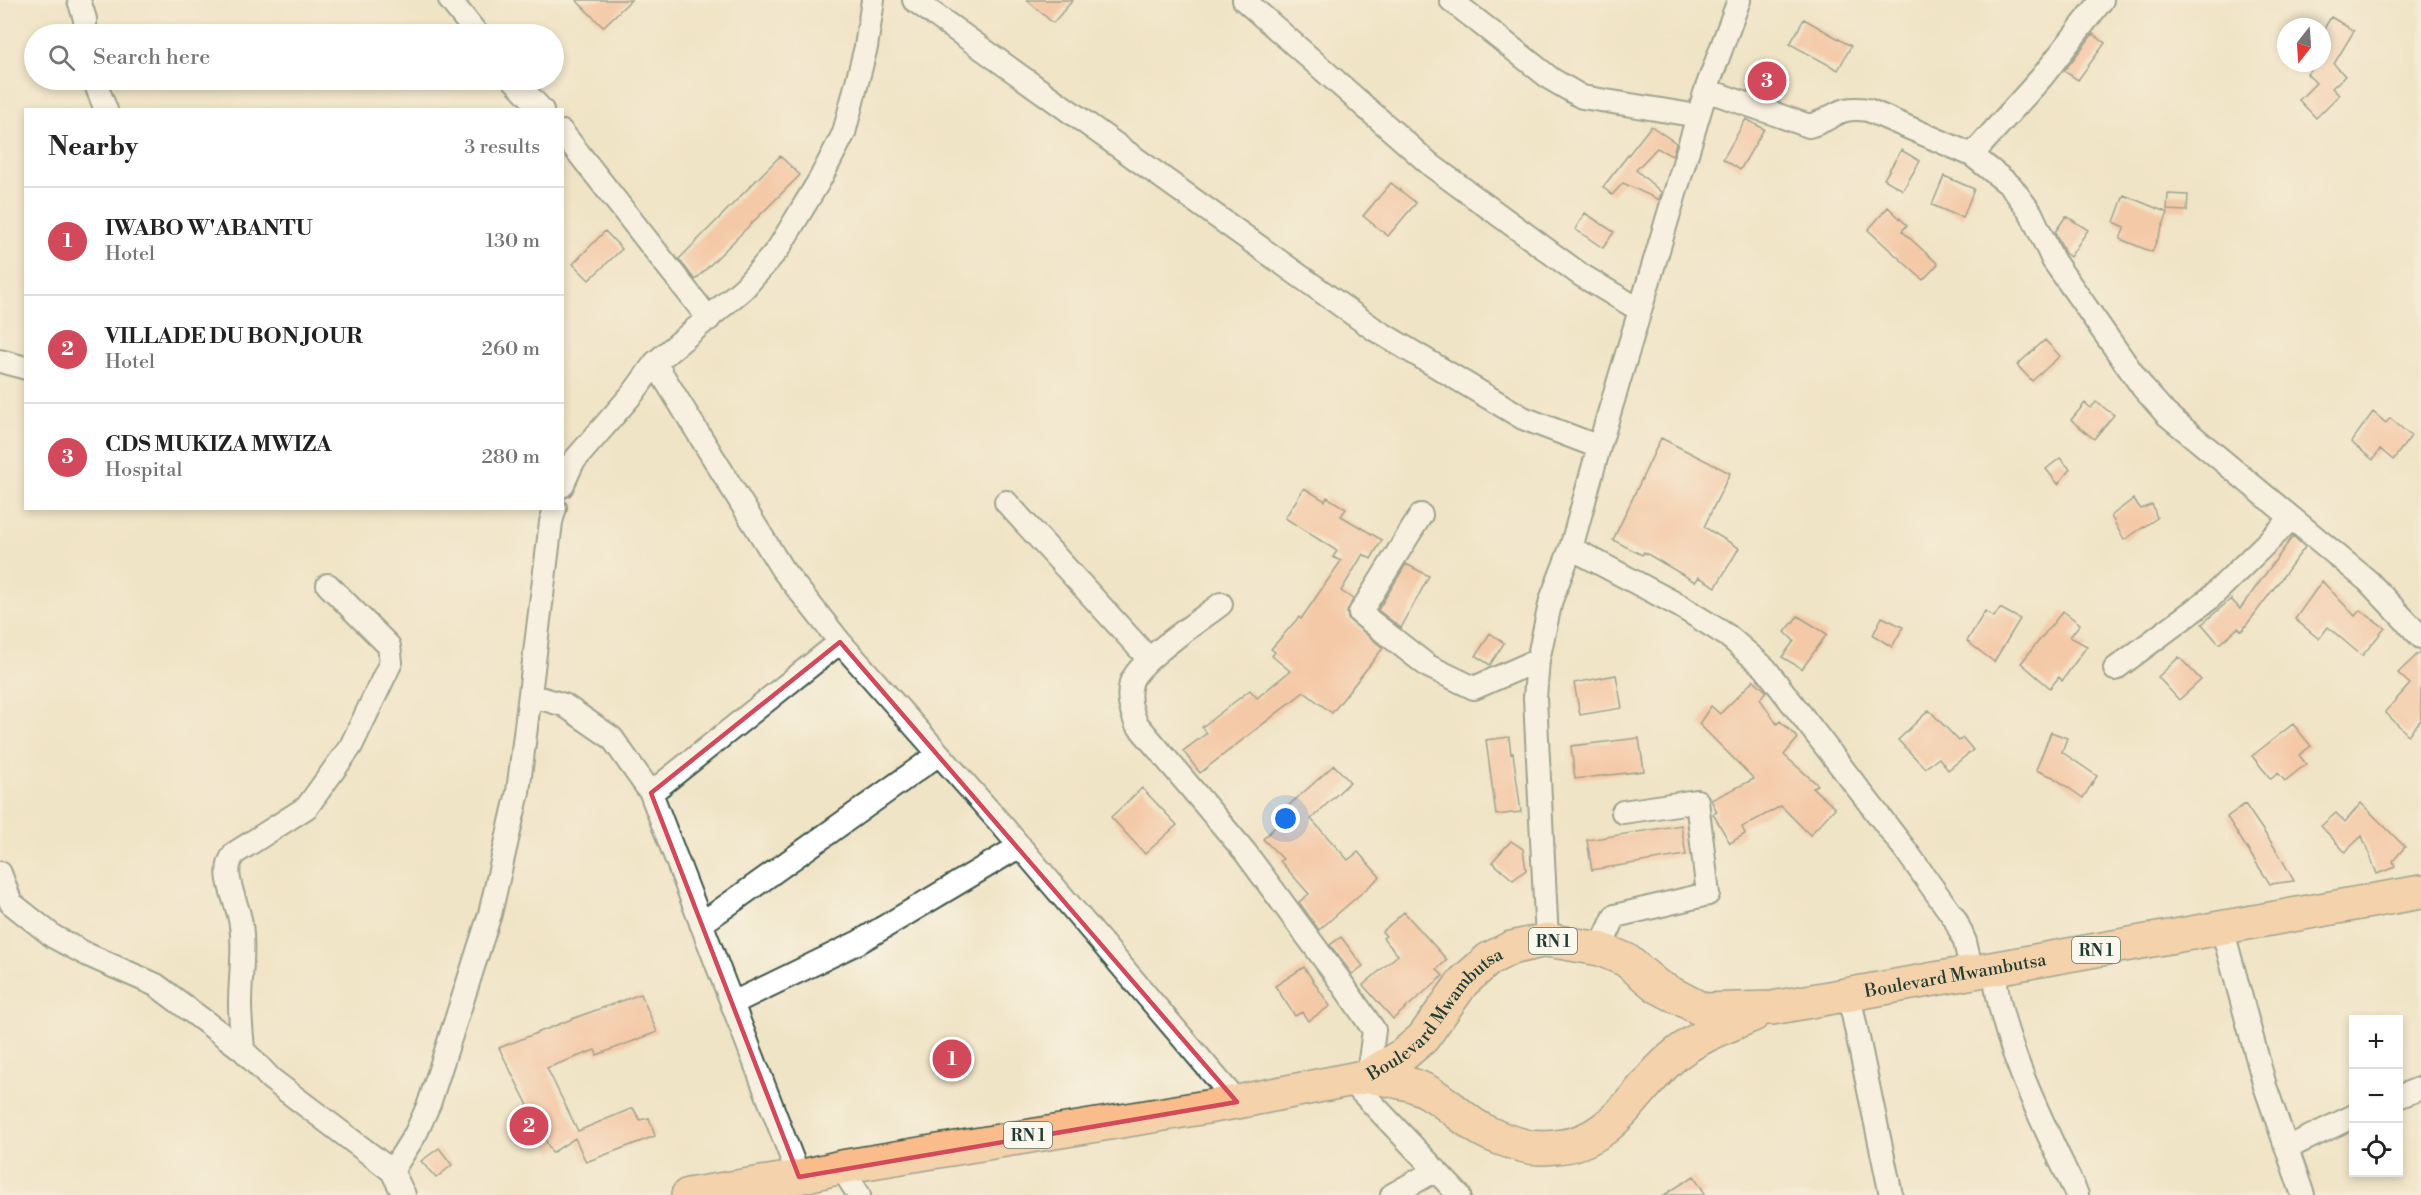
<!DOCTYPE html>
<meta charset="utf-8">
<style>
body{margin:0;font-family:"Libre Bodoni",serif;background:#f2f2f2;color:#222}
.controls{position:absolute;right:18px;bottom:18px;display:grid;overflow:hidden;border-radius:0px;box-shadow:0 3px 9px #0003}
.controls button{width:54px;height:54px;display:grid;place-items:center;padding:0;border:0;border-bottom:2px solid #e0e0e0;background:#fff;color:#222;font:30px sans-serif}
.compass{position:absolute;left:2277px;top:18px;width:54px;height:54px;border-radius:50%;background:#fff;box-shadow:0 3px 9px #0003;rotate:197deg}
.you{position:absolute;left:1286px;top:819px;width:21px;height:21px;margin:-15px;border:4px solid #fff;border-radius:50%;background:#1a73e8;box-shadow:0 0 0 9px #1a73e833}
.badge{display:grid;place-items:center;width:39px;height:39px;border-radius:50%;background:#d1495b;color:#fff;font-size:20px;font-weight:700}
.pin{position:absolute;translate:-50% -50%;border:3px solid #fff;box-shadow:0 2px 6px #0006}
.list{margin:0;padding:0;list-style:none}
h2{display:flex;justify-content:space-between;align-items:center;height:78px;margin:0;padding:0 24px;font-size:26px}
h2 small{font-size:20px;font-weight:400;color:#767676}
.list li{display:grid;grid-template-columns:39px 1fr auto;gap:18px;align-items:center;box-sizing:border-box;height:108px;padding:0 24px;border-top:2px solid #e0e0e0}
.list b{display:block;font-size:22px;white-space:nowrap}
.list p{margin:0;font-size:20px;white-space:nowrap;color:#767676}
.list em{font-size:20px;font-style:normal;color:#767676}
.icon{flex:none;width:33px;height:33px;fill:none;stroke:currentColor;stroke-width:2;stroke-linecap:round;stroke-linejoin:round}
.map{position:relative;flex:none;width:2421px;height:1195px;overflow:hidden}
.search{position:absolute;background:#fff;box-shadow:0 3px 9px #0003;left:24px;top:24px;width:540px;height:66px;display:flex;align-items:center;gap:15px;box-sizing:border-box;padding:0 21px;border-radius:33px;color:#767676;font-size:22px}
.panel{position:absolute;background:#fff;box-shadow:0 3px 9px #0003;left:24px;top:108px;width:540px;height:402px;border-radius:0px}
.map>svg:first-child{display:block}
.building{fill:#f9a882}
.lines{fill:none;stroke-linecap:round;stroke-linejoin:round}
.street-casing{stroke:#3e564a;stroke-width:26}
.highway-casing{stroke:#3e564a;stroke-width:36}
.street{stroke:#fff;stroke-width:22}
.highway{stroke:#f9bc8a;stroke-width:33}
.marked{fill:none;stroke:#d1495b;stroke-width:4.5;stroke-linejoin:round}
.labels{text-anchor:middle;stroke-width:6;stroke-linejoin:round;paint-order:stroke}
.shield{fill:#fbf7ec;stroke:#61756b;stroke-width:1.5}
.shield-label{font-size:16px;font-weight:bold;fill:#1f3d34}
.street-label{font-size:18px;fill:#1f3d34;stroke:#fbf7ec}
</style>
<div class="map">
<svg width="2421" height="1195" viewBox="0 0 2421 1195">
<rect width="100%" height="100%" fill="#fbf7ec"/>
<filter id="ink" filterUnits="userSpaceOnUse"><feTurbulence type="fractalNoise" baseFrequency=".0167" numOctaves="2"/><feDisplacementMap in="SourceGraphic" scale="12" xChannelSelector="R" yChannelSelector="G"/><feConvolveMatrix kernelMatrix="1 2 1 2 8 2 1 2 1" color-interpolation-filters="sRGB"/></filter>
<filter id="wash" filterUnits="userSpaceOnUse"><feTurbulence type="fractalNoise" baseFrequency=".008" numOctaves="4" result="noise"/><feDisplacementMap in="SourceGraphic" scale="24" xChannelSelector="R" yChannelSelector="G"/><feGaussianBlur stdDeviation="1.35" result="paint"/><feColorMatrix in="noise" values="0 0 0 0 0 0 0 0 0 0 0 0 0 0 0 0 0 1.4 0 .05"/><feComposite in="paint" operator="in"/></filter>
<g filter="url(#wash)">
<rect width="100%" height="100%" fill="#f0e4c6"/>
<g id="blocks">
<path class="building" d="M 576,0 L 631,0 L 603,27 Z
M 1027,0 L 1073,0 L 1053,23 Z
M 2331,17 L 2354,31 L 2334,64 L 2345,76 L 2332,88 L 2339,95 L 2316,118 L 2299,100 L 2316,83 L 2307,74 L 2318,63 L 2322,63 L 2322,32 Z
M 1804,19 L 1851,46 L 1838,70 L 1790,44 Z
M 2093,34 L 2105,43 L 2078,80 L 2064,71 Z
M 1746,119 L 1764,129 L 1740,170 L 1723,159 Z
M 1651,126 L 1676,143 L 1672,156 L 1657,148 L 1636,170 L 1661,192 L 1659,200 L 1623,183 L 1612,195 L 1603,187 Z
M 1901,150 L 1920,161 L 1903,190 L 1884,179 Z
M 780,156 L 800,175 L 695,280 L 679,259 Z
M 1944,176 L 1974,189 L 1963,218 L 1932,205 Z
M 1391,183 L 1416,203 L 1388,236 L 1363,216 Z
M 2168,194 L 2188,195 L 2187,211 L 2167,210 Z
M 2124,195 L 2168,213 L 2152,252 L 2120,239 L 2125,227 L 2114,222 Z
M 1888,207 L 1907,225 L 1902,231 L 1938,264 L 1923,280 L 1868,230 Z
M 1585,213 L 1614,232 L 1603,248 L 1575,229 Z
M 2066,216 L 2088,230 L 2070,257 L 2065,253 L 2055,232 Z
M 605,231 L 622,249 L 589,280 L 573,264 Z
M 2045,340 L 2060,356 L 2032,381 L 2017,365 Z
M 2096,402 L 2114,415 L 2094,439 L 2071,420 L 2085,403 L 2091,408 Z
M 2373,412 L 2386,423 L 2390,418 L 2411,436 L 2393,460 L 2380,449 L 2373,460 L 2351,442 Z
M 1661,438 L 1730,473 L 1704,527 L 1739,548 L 1716,587 L 1699,577 L 1695,582 L 1644,552 L 1642,555 L 1613,540 Z
M 2060,458 L 2070,469 L 2058,484 L 2046,469 Z
M 1304,488 L 1325,501 L 1327,497 L 1346,509 L 1341,516 L 1382,540 L 1371,559 L 1363,554 L 1341,591 L 1353,599 L 1347,612 L 1348,619 L 1383,648 L 1332,713 L 1304,692 L 1200,773 L 1183,751 L 1207,733 L 1202,727 L 1250,690 L 1257,698 L 1290,671 L 1272,656 L 1275,652 L 1271,649 L 1299,617 L 1301,619 L 1341,561 L 1333,557 L 1337,551 L 1285,518 Z
M 2133,499 L 2141,509 L 2152,504 L 2157,518 L 2124,540 L 2111,516 Z
M 2293,536 L 2305,547 L 2242,631 L 2238,628 L 2219,644 L 2202,624 L 2231,599 L 2240,609 Z
M 1406,564 L 1429,576 L 1401,628 L 1378,610 Z
M 2322,581 L 2355,616 L 2360,610 L 2385,628 L 2362,656 L 2328,627 L 2319,639 L 2295,619 Z
M 2000,608 L 2020,619 L 1994,662 L 1967,641 L 1985,611 L 1994,617 Z
M 2063,611 L 2080,624 L 2070,637 L 2087,646 L 2062,681 L 2059,677 L 2050,688 L 2021,663 Z
M 1798,616 L 1827,634 L 1802,669 L 1782,657 L 1794,641 L 1785,632 Z
M 1882,617 L 1903,627 L 1892,647 L 1873,635 Z
M 1490,633 L 1504,643 L 1490,665 L 1476,656 Z
M 2421,651 L 2421,720 L 2408,735 L 2385,712 L 2410,684 L 2398,673 Z
M 2179,657 L 2201,680 L 2179,700 L 2158,677 Z
M 1616,675 L 1622,708 L 1580,715 L 1574,683 Z
M 1754,680 L 1766,691 L 1760,699 L 1777,724 L 1780,721 L 1798,738 L 1784,755 L 1818,785 L 1813,788 L 1835,808 L 1810,835 L 1781,806 L 1742,827 L 1745,834 L 1730,843 L 1713,814 L 1717,812 L 1711,800 L 1754,779 L 1699,724 L 1711,706 L 1720,714 Z
M 1929,710 L 1959,741 L 1963,738 L 1973,750 L 1948,770 L 1939,758 L 1925,768 L 1898,740 Z
M 2293,724 L 2311,746 L 2299,755 L 2306,764 L 2285,781 L 2278,773 L 2271,779 L 2252,756 Z
M 2051,732 L 2067,738 L 2062,752 L 2097,776 L 2083,798 L 2053,777 L 2036,770 Z
M 1509,737 L 1511,754 L 1513,753 L 1521,812 L 1496,815 L 1486,740 Z
M 1639,738 L 1644,771 L 1575,779 L 1571,746 Z
M 1334,765 L 1350,782 L 1311,819 L 1348,860 L 1358,852 L 1380,877 L 1319,930 L 1299,902 L 1309,894 L 1280,861 L 1283,859 L 1263,839 L 1290,812 L 1286,808 Z
M 1142,788 L 1177,825 L 1145,854 L 1111,817 Z
M 2361,803 L 2405,847 L 2393,861 L 2395,867 L 2377,874 L 2362,836 L 2345,852 L 2321,826 L 2336,813 L 2345,822 Z
M 2245,804 L 2277,851 L 2294,881 L 2270,884 L 2253,858 L 2227,817 Z
M 1681,825 L 1686,855 L 1592,870 L 1587,840 Z
M 1511,841 L 1523,849 L 1526,870 L 1513,880 L 1492,862 Z
M 1404,912 L 1447,960 L 1437,969 L 1443,976 L 1393,1019 L 1363,985 L 1398,955 L 1383,938 L 1386,936 L 1382,932 Z
M 1341,937 L 1363,966 L 1352,974 L 1330,945 Z
M 1304,967 L 1330,1006 L 1308,1021 L 1302,1012 L 1295,1016 L 1275,986 Z
M 641,994 L 657,1032 L 597,1055 L 595,1050 L 547,1068 L 578,1131 L 633,1108 L 640,1120 L 649,1118 L 655,1136 L 586,1162 L 575,1138 L 552,1153 L 499,1048 L 577,1017 Z
M 439,1148 L 452,1165 L 436,1178 L 421,1161 Z
M 1694,1176 L 1706,1195 L 1664,1195 Z"/>
</g>
</g>
<g filter="url(#ink)">
<use href="#blocks" fill-opacity="0" stroke="#3e564a" stroke-width="1.5"/>
<g class="lines">
<defs>
<path id="street" d="M 79,0 L 85,19 L 85,34
M 450,0 L 477,34
M 914,0 L 1374,329 L 1523,418 L 1599,447
M 1244,0 L 1432,166 L 1581,275 L 1640,310
M 1451,0 L 1551,79 L 1582,97 L 1698,116
M 94,80 L 106,110
M 514,80 L 542,110
M 1706,90 L 1809,126 C 1836,119 1836,105 1868,110 L 1972,155 L 2011,186 L 2031,213 L 2053,260 L 2143,388 L 2166,414 L 2368,581 L 2421,637
M 562,132 L 709,319
M 1972,155 L 2042,77 L 2102,0
M 0,361 L 26,368
M 655,363 L 782,569 L 840,642 L 1001,824 L 1237,1102
M 562,486 L 573,462 L 634,392 L 655,363 L 744,288 L 778,249 L 819,181 L 844,133 L 866,47 L 873,0
M 1006,502 L 1149,659
M 1421,515 L 1360,613 L 1428,666 L 1474,688 L 1538,660
M 1571,548 L 1680,606 L 1728,636 L 1765,668 L 1904,848 L 1955,919 L 1965,942 L 1972,972
M 1221,604 C 1202,619 1137,661 1131,683 C 1127,698 1131,709 1136,723 L 1245,852 L 1338,978 L 1374,1030 L 1368,1076
M 2115,669 L 2209,599 L 2292,518
M 530,695 L 564,705 L 612,738 L 651,793 L 799,1177
M 651,793 L 840,642
M 0,873 L 11,903 L 54,937 L 88,955 L 156,985 L 243,1050 L 271,1079 L 392,1171
M 701,924 L 939,754
M 2222,928 L 2265,1086 L 2303,1195
M 1547,940 L 1535,698 L 1538,660 L 1551,600 L 1571,548 L 1599,447 L 1706,90 L 1739,0
M 1600,949 L 1615,916 L 1708,894 L 1697,801 L 1623,812
M 1994,968 C 2000,1042 2045,1127 2077,1195
M 1849,995 L 1891,1195
M 733,1003 L 859,942 L 1020,846
M 243,1050 C 242,1035 240,1019 240,1004 C 240,976 246,941 239,915 C 234,895 220,870 235,853 L 307,807 L 351,746 L 391,662 L 389,646 L 328,585
M 1351,1081 L 1459,1195
M 2398,1097 L 2421,1088
M 2287,1148 L 2354,1116
M 841,1167 L 859,1195
M 404,1195 L 392,1171 L 416,1133 L 429,1104 L 490,914 L 518,792 L 551,522 L 555,508
M 1392,1195 L 1436,1170"/>
<g id="highway">
<path d="M 1368,1076 C 1389,1080 1412,1082 1430,1093 C 1446,1102 1459,1115 1474,1125 C 1490,1136 1507,1141 1525,1146 C 1536,1149 1545,1148 1556,1147 C 1618,1143 1638,1080 1683,1049 C 1705,1034 1729,1025 1753,1015"/>
<path id="s1" d="M 688,1195 L 799,1177 L 841,1167 L 1237,1102 L 1368,1076 L 1403,1055 L 1423,1038 L 1463,982 L 1489,959 L 1511,948 L 1547,940 L 1600,949 L 1626,960 L 1657,986 L 1703,1010 L 1772,1008 L 2421,892"/>
</g>
</defs>
<use href="#street" class="street-casing"/>
<use href="#highway" class="highway-casing"/>
<use href="#street" class="street"/>
<use href="#highway" class="highway"/>
</g>
</g>
<path d="M0 0H2421V1195H0ZM 840,642 L 1237,1102 L 799,1177 L 651,793 Z" fill="#f0e4c6" fill-opacity=".55" fill-rule="evenodd"/>
<path class="marked" d="M 840,642 L 1237,1102 L 799,1177 L 651,793 Z"/>
<g class="labels">
<g class="shield">
<rect x="1529" y="928" width="48" height="26" rx="4.5"/>
<rect x="2072" y="937" width="48" height="26" rx="4.5"/>
<rect x="1004" y="1122" width="48" height="26" rx="4.5"/>
</g>
<g class="shield-label">
<text x="1553" y="947">RN 1</text>
<text x="2096" y="956">RN 1</text>
<text x="1028" y="1141">RN 1</text>
</g>
<g class="street-label">
<text dy="6" stroke="none"><textPath href="#s1" startOffset="1352">Boulevard Mwambutsa</textPath></text>
<text dy="6" stroke="none"><textPath href="#s1" startOffset="783">Boulevard Mwambutsa</textPath></text>
</g>
</g>
</svg>
<div class="controls">
<button>+</button>
<button>−</button>
<button><svg class="icon" aria-label="locate" viewBox="0 0 24 24"><circle cx="12" cy="12" r="6"/><path d="M12 2v4M12 18v4M2 12h4M18 12h4"/></svg></button>
</div>
<svg class="compass" viewBox="-18 -18 36 36"><path d="M0-13l5 13h-10z" fill="#e53935"/><path d="M0 13l5-13h-10z" fill="#767676"/></svg>
<div class="you"></div>
<div class="pin badge" style="left:952px;top:1059px">1</div>
<div class="pin badge" style="left:529px;top:1126px">2</div>
<div class="pin badge" style="left:1767px;top:81px">3</div>
<div class="search"><svg class="icon" aria-label="search" viewBox="0 0 24 24"><circle cx="10" cy="10" r="6"/><path d="M15 15l6 6"/></svg>Search here</div>
<section class="panel">
<h2>Nearby<small>3 results</small></h2>
<ul class="list">
<li><span class="badge">1</span><div><b>IWABO W'ABANTU</b><p>Hotel</p></div><em>130 m</em></li>
<li><span class="badge">2</span><div><b>VILLADE DU BON JOUR</b><p>Hotel</p></div><em>260 m</em></li>
<li><span class="badge">3</span><div><b>CDS MUKIZA MWIZA</b><p>Hospital</p></div><em>280 m</em></li>
</ul>
</section>
</div>
